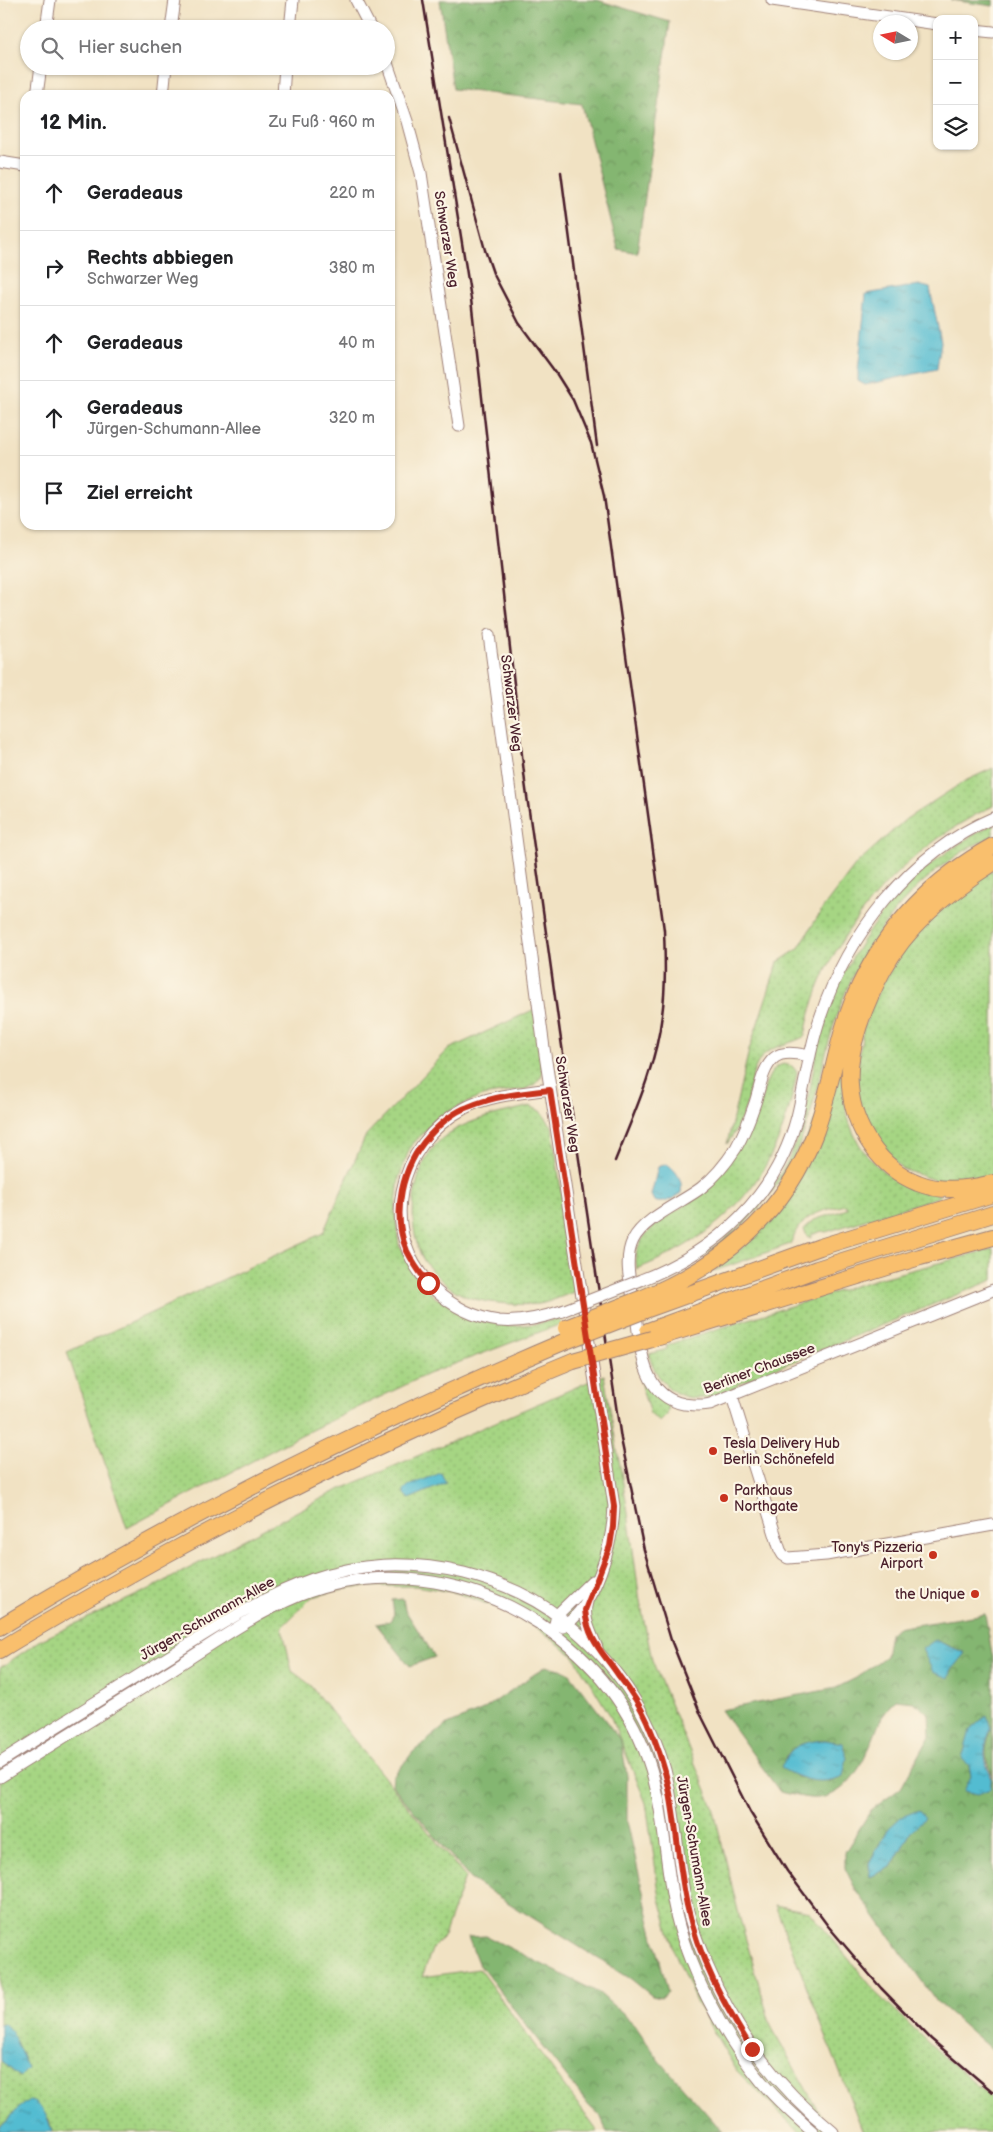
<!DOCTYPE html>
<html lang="de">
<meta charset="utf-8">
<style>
body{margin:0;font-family:"Balsamiq Sans",sans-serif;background:#f2f2f2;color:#202124}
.controls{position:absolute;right:15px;top:15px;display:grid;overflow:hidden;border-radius:10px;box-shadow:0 1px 4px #0004}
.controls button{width:45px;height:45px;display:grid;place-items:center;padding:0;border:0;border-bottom:1px solid #e0e0e0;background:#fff;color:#202124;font:25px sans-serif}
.compass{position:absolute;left:873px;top:15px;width:45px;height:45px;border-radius:50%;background:#fff;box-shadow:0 1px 4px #0004;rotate:280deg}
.stop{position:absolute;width:15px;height:15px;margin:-11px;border:4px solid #c8321e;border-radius:50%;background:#fff}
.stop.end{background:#c8321e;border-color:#fff;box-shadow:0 1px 5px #0008}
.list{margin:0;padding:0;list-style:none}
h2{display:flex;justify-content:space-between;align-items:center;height:65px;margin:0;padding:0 20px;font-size:21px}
h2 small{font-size:16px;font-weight:400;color:#757577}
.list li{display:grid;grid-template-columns:32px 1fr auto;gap:15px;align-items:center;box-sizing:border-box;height:75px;padding:0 20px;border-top:1px solid #e0e0e0}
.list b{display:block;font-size:19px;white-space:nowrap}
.list p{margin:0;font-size:16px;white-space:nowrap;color:#757577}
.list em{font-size:16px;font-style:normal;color:#757577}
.icon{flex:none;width:28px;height:28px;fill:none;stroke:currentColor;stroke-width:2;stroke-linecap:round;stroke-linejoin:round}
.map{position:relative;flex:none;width:993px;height:2132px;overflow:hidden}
.search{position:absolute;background:#fff;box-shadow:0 1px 4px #0004;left:20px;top:20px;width:375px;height:55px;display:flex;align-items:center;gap:12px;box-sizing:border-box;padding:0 18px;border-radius:28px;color:#757577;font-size:19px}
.panel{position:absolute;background:#fff;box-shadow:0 1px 4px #0004;left:20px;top:90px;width:375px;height:440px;border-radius:15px}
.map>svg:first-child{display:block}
.grass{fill:url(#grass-dots);stroke:#787a57}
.forest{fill:url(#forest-crowns);stroke:#676a4e;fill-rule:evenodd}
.water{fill:url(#water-ripples);stroke:#4e6e7e}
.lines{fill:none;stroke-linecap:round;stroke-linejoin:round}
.minor-casing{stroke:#9e8077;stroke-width:13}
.highway-casing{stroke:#9e8077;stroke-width:18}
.minor{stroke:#fff;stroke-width:11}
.highway{stroke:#f9bf6d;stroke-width:16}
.rail{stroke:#4a1f2b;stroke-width:2.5}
.minor-bridge-casing{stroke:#9e8077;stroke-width:13;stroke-linecap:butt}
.highway-bridge-casing{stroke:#9e8077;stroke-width:18;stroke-linecap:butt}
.minor-bridge{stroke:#fff;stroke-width:11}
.highway-bridge{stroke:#f9bf6d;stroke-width:16}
.route{stroke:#c8321e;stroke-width:6}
.poi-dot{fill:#c8321e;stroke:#fcf5e5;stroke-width:2}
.labels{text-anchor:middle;stroke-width:4.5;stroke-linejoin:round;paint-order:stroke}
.street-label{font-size:14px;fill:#4a1f2b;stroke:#fcf5e5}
.poi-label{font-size:14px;fill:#4a1f2b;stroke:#fcf5e5;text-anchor:start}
</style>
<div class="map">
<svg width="993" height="2132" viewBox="0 0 993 2132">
<defs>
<pattern id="grass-dots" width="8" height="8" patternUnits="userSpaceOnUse" patternTransform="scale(1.25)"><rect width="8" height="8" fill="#a6d583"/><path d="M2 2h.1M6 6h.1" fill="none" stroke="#90b671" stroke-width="1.8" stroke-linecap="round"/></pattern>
<pattern id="forest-crowns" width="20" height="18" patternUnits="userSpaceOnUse" patternTransform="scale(1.25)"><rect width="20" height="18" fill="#84b671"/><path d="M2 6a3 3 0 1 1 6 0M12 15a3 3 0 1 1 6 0" fill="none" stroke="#6e935d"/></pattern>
<pattern id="water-ripples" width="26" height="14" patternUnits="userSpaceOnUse" patternTransform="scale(1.25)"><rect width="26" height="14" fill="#53bcd1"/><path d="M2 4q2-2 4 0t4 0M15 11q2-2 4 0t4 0" fill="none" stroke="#4798aa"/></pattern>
</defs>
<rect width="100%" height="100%" fill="#fcf5e5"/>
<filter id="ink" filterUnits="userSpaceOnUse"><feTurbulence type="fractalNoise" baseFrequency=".02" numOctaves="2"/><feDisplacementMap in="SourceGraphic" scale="10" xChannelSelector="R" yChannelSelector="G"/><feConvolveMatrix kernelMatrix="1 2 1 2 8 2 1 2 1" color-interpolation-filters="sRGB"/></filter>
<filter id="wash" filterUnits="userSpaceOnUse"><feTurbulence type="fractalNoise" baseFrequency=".0096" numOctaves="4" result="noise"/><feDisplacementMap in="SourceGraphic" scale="20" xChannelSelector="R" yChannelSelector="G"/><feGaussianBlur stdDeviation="1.12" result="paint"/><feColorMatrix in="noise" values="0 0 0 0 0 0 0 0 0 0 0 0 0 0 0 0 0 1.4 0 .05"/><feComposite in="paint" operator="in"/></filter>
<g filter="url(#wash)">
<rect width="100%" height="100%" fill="#f1e2c3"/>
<path class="grass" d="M 993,768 L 993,806 C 904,848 822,937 805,1036 C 794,1043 780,1044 769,1051 C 751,1062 751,1088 746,1106 C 741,1120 735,1133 727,1144 L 749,1050 L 778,962 L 798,949 L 823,908 L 857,863 L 906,819 L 965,781 Z
M 993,824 L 993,836 C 912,871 852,953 830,1038 C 818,1081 811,1128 788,1167 C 758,1218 715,1255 661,1281 L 660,1278 C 727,1249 781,1195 802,1124 C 812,1089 814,1051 826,1016 C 857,929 911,867 993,824 Z
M 993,870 L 993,1179 L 946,1184 L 902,1169 L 866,1129 L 855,1088 L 863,1029 L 881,986 L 906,945 L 961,890 Z
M 535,1009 L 544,1067 L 541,1077 L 535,1084 L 526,1089 L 482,1096 L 449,1111 L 425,1131 L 410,1147 L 399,1178 L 395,1213 L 399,1245 L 420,1283 L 436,1298 L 509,1326 L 538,1324 L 559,1318 L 561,1324 L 428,1374 L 301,1435 L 127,1528 L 67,1352 L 323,1233 L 366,1135 L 449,1049 Z
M 844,1060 C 840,1103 849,1147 886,1173 C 898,1182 925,1189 940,1195 L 939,1197 L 826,1232 L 822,1231 L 811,1235 L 811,1238 L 807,1236 L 804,1229 L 814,1220 L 847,1209 L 846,1205 C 814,1213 805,1213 790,1244 L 712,1272 L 743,1247 L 765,1225 Z
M 784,1064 L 792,1066 L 797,1072 C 780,1173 730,1232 637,1269 C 628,1229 677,1215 701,1193 C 706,1188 710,1181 715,1175 C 727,1158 749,1133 757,1115 C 763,1100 765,1067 784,1064 Z
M 530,1106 L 540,1111 L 552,1126 L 575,1292 C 564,1295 551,1302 539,1304 C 521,1306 477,1303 461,1294 C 446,1287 428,1269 421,1255 C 405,1219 413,1157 448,1134 C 471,1118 504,1113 530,1106 Z
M 993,1249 L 993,1280 L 737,1384 L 737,1387 C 726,1391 714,1397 702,1398 C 675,1401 655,1379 649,1354 L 667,1349 L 666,1346 L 685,1339 L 877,1279 Z
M 637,1360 C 645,1382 649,1392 669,1404 L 667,1415 L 660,1422 L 650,1414 L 642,1389 Z
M 604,1375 L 627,1506 L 640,1601 L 652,1660 L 713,1807 L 740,1919 L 771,2026 L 830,2132 L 800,2132 L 796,2129 L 737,2071 L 696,2002 L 675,1953 L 660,1899 L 646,1803 L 610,1715 L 573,1655 L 537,1628 L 498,1608 L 457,1593 L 416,1586 L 351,1587 L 312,1597 L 282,1627 L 292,1671 L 308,1683 L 465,1877 L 444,1936 L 433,1947 L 422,1977 L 479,1969 L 598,2132 L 52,2132 L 49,2119 L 18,2109 L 0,2128 L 0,2060 L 20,2077 L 4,2023 L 0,2024 L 0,1668 L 41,1640 L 152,1588 L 332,1493 Z
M 775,1905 L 810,1912 L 876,1992 L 945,2058 L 993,2099 L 993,2132 L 863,2132 Z"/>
<path class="forest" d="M 440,0 L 597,0 L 670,22 L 637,253 L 618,249 L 582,104 L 453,89 Z
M 951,0 L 993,0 L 993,6 Z
M 403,1599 L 405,1610 L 435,1657 L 410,1666 L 376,1624 L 390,1621 L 394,1614 L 392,1600 Z
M 985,1614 L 993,1659 L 993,2051 L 937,2002 L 856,1890 L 845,1868 L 845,1852 L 871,1810 L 901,1788 L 930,1736 L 929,1714 L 914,1702 L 896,1700 C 881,1713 880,1722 873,1739 C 862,1766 845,1801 810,1798 C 800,1797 790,1794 780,1792 L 721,1710 L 836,1688 L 856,1678 L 886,1656 L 890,1633 L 896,1628 ZM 935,1640 L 965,1653 L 952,1669 ZM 991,1729 C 984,1749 984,1758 993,1777 L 971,1776 L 969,1765 ZM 825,1740 L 831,1781 L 796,1777 L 785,1757 C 797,1743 807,1742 825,1740 ZM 889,1828 L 912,1830 L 891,1867 L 870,1877 L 869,1863 Z
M 546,1666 L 561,1669 L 570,1674 L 621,1741 L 627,1776 L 627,1821 L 648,1914 L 668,1992 L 661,1998 L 652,1996 L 631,1979 L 470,1879 L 392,1785 L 393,1777 L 413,1752 L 445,1726 L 483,1710 Z
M 486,1936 L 599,1993 L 634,2024 L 660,2061 L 723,2132 L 607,2132 L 600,2116 L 589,2106 L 478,1963 L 468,1937 Z"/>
<path class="water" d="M 919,285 L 930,288 L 941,342 L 937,369 L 865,385 L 858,381 L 858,371 L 866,294 Z
M 667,1164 C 677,1171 683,1180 681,1193 C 672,1199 664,1205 654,1201 L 651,1195 L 658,1167 Z
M 441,1473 L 446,1483 L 409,1499 L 404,1494 L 404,1490 L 408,1486 Z
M 935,1640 L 965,1653 L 952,1669 L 949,1678 L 933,1672 L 922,1649 Z
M 987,1715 L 991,1729 C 987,1739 983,1750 986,1762 C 989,1777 993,1770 990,1789 L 978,1794 L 964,1791 L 971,1776 L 969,1765 L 962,1759 L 970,1730 Z
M 825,1740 L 842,1743 L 847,1758 L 843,1776 C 821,1786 801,1780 781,1768 C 790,1745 801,1742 825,1740 Z
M 919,1810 L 925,1818 L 912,1830 L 891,1867 L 870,1877 L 869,1863 L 889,1828 L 901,1817 Z
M 4,2023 L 12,2032 L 28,2069 L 20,2077 L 0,2060 L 0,2024 Z
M 30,2100 C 44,2107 48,2117 52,2132 L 0,2132 L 0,2128 L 18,2109 Z"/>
</g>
<g filter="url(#ink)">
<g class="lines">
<defs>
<path id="minor" d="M 356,0 L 371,29
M 772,0 L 937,24
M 46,29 L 50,0
M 171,29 L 175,0
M 290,29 L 293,0
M 974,30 L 993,32
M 386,60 L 407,121 L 421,173 L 459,426
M 37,95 L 41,66
M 163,95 L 166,66
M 283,95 L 285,66
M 0,162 L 25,166
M 489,635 L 544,1048 L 614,1506 C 613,1543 596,1605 563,1627
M 810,1056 C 799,1054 783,1050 774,1058 C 762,1069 760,1088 755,1103 C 750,1118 744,1134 736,1148 C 727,1162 714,1178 701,1188 C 681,1203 644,1218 633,1240 C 623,1260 631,1287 635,1307 C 640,1341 640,1396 684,1404 C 693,1405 701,1406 710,1404 L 993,1290
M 550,1089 C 524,1093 489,1095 465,1108 C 396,1144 376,1234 435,1290 C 452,1306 475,1318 499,1321 C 521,1323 541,1318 562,1311
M 641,1280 C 716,1251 776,1197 797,1117 C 805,1085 809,1050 820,1018 C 848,934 910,853 993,818
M 732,1396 L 780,1550 L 783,1555 L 788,1558 L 826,1555 L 993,1525
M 587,1602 C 582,1618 591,1632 597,1648
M 553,1633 L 557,1615 L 592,1581
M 0,1762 C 52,1729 104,1697 157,1664 C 260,1600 336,1543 464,1573 C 499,1582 535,1597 563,1620 C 612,1659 648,1708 665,1770 C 676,1813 677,1859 686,1903 C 691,1926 699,1946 708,1967 C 737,2034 776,2086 833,2132
M 0,1777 C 56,1742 112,1707 168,1672 C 211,1645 252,1615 298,1596 C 377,1564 469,1577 540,1624 C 593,1660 632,1707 651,1769 C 664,1813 665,1860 674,1905 C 686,1966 722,2034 761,2081 C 776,2100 795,2116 813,2132"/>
<path id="highway" d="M 993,863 C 950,890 908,925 883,970 C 865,1004 847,1048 850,1086 C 853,1127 879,1168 918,1183 C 942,1193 969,1189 993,1183
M 643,1298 C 721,1266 785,1214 815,1133 C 833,1085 837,1032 860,985 C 889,925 935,878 993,846
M 645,1310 L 820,1247 L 993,1194
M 648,1331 L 817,1269 L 993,1214
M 659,1337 L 920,1257 L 993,1237
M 0,1627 C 182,1516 372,1423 568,1340
M 0,1650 C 55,1616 111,1585 167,1554 C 299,1482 434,1418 573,1361"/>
</defs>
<use href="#minor" class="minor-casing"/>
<use href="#highway" class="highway-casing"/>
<use href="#minor" class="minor"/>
<use href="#highway" class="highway"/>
<path class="rail" d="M 423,0 L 471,299 L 525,782 L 560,1033 L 621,1439 L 644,1550 L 671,1640 L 701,1715 L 750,1812 L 787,1871 L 828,1926 L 881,1988 L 931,2039 L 993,2092
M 449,118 L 485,250 L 493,273 L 519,323 L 556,373 L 573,400 L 591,443 L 604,496 L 664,930 C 665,958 666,987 662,1015 C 656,1066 634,1114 615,1161
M 561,172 L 597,446"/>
<defs>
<path id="minor-bridge" d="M 562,1311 L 641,1280"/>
<path id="highway-bridge" d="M 566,1328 L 643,1298
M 568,1340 L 645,1310
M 573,1361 L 652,1339"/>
</defs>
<use href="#minor-bridge" class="minor-bridge-casing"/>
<use href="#highway-bridge" class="highway-bridge-casing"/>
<use href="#minor-bridge" class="minor-bridge"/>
<use href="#highway-bridge" class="highway-bridge"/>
</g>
</g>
<g class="lines" filter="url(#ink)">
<path class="route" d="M 428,1283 C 420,1273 413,1263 407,1251 C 391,1213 402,1166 429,1136 C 439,1125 453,1112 468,1107 C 494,1096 522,1093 550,1090 L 614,1506 L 613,1527 L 610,1546 L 585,1610 C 588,1641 603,1652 619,1676 C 630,1690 640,1705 647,1721 C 657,1744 665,1768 670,1793 C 677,1830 679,1868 687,1905 C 698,1957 724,2005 752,2049"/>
</g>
<g class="poi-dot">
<circle cx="713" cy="1451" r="5"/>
<circle cx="724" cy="1498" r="5"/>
<circle cx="933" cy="1555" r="5"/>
<circle cx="975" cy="1594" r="5"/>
</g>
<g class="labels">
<g class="street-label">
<text transform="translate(447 239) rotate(81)" y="5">Schwarzer Weg</text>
<text transform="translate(512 703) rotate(83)" y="5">Schwarzer Weg</text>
<text transform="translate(568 1104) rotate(81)" y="5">Schwarzer Weg</text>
<text transform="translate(759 1368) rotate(-21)" y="5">Berliner Chaussee</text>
<text transform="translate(207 1618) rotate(-30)" y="5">Jürgen-Schumann-Allee</text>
<text transform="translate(695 1851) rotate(80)" y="5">Jürgen-Schumann-Allee</text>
</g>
<g class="poi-label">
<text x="723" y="1448">Tesla Delivery Hub<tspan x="723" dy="16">Berlin Schönefeld</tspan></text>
<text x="734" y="1495">Parkhaus<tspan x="734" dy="16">Northgate</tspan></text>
<text x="923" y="1552" text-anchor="end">Tony's Pizzeria<tspan x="923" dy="16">Airport</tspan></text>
<text x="965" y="1599" text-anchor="end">the Unique</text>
</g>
</g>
</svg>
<div class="controls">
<button>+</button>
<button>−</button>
<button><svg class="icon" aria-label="layers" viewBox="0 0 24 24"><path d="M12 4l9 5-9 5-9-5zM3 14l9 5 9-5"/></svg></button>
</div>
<svg class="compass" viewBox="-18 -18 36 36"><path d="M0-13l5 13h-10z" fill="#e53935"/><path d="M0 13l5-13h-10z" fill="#757577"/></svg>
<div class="stop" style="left:428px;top:1283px"></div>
<div class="stop end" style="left:752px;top:2049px"></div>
<div class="search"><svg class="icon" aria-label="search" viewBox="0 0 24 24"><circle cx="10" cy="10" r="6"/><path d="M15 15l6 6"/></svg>Hier suchen</div>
<section class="panel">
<h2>12 Min.<small>Zu Fuß · 960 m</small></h2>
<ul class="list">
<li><svg class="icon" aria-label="ahead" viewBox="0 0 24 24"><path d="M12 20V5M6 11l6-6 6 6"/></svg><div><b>Geradeaus</b></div><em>220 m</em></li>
<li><svg class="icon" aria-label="right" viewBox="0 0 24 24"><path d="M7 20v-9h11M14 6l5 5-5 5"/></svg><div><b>Rechts abbiegen</b><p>Schwarzer Weg</p></div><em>380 m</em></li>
<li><svg class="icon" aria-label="ahead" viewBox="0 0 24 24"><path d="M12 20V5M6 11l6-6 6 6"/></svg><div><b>Geradeaus</b></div><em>40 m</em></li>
<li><svg class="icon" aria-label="ahead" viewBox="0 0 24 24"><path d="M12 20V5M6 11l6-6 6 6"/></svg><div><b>Geradeaus</b><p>Jürgen-Schumann-Allee</p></div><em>320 m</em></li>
<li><svg class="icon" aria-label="arrive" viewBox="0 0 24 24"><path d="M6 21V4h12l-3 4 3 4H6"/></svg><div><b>Ziel erreicht</b></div></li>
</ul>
</section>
</div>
